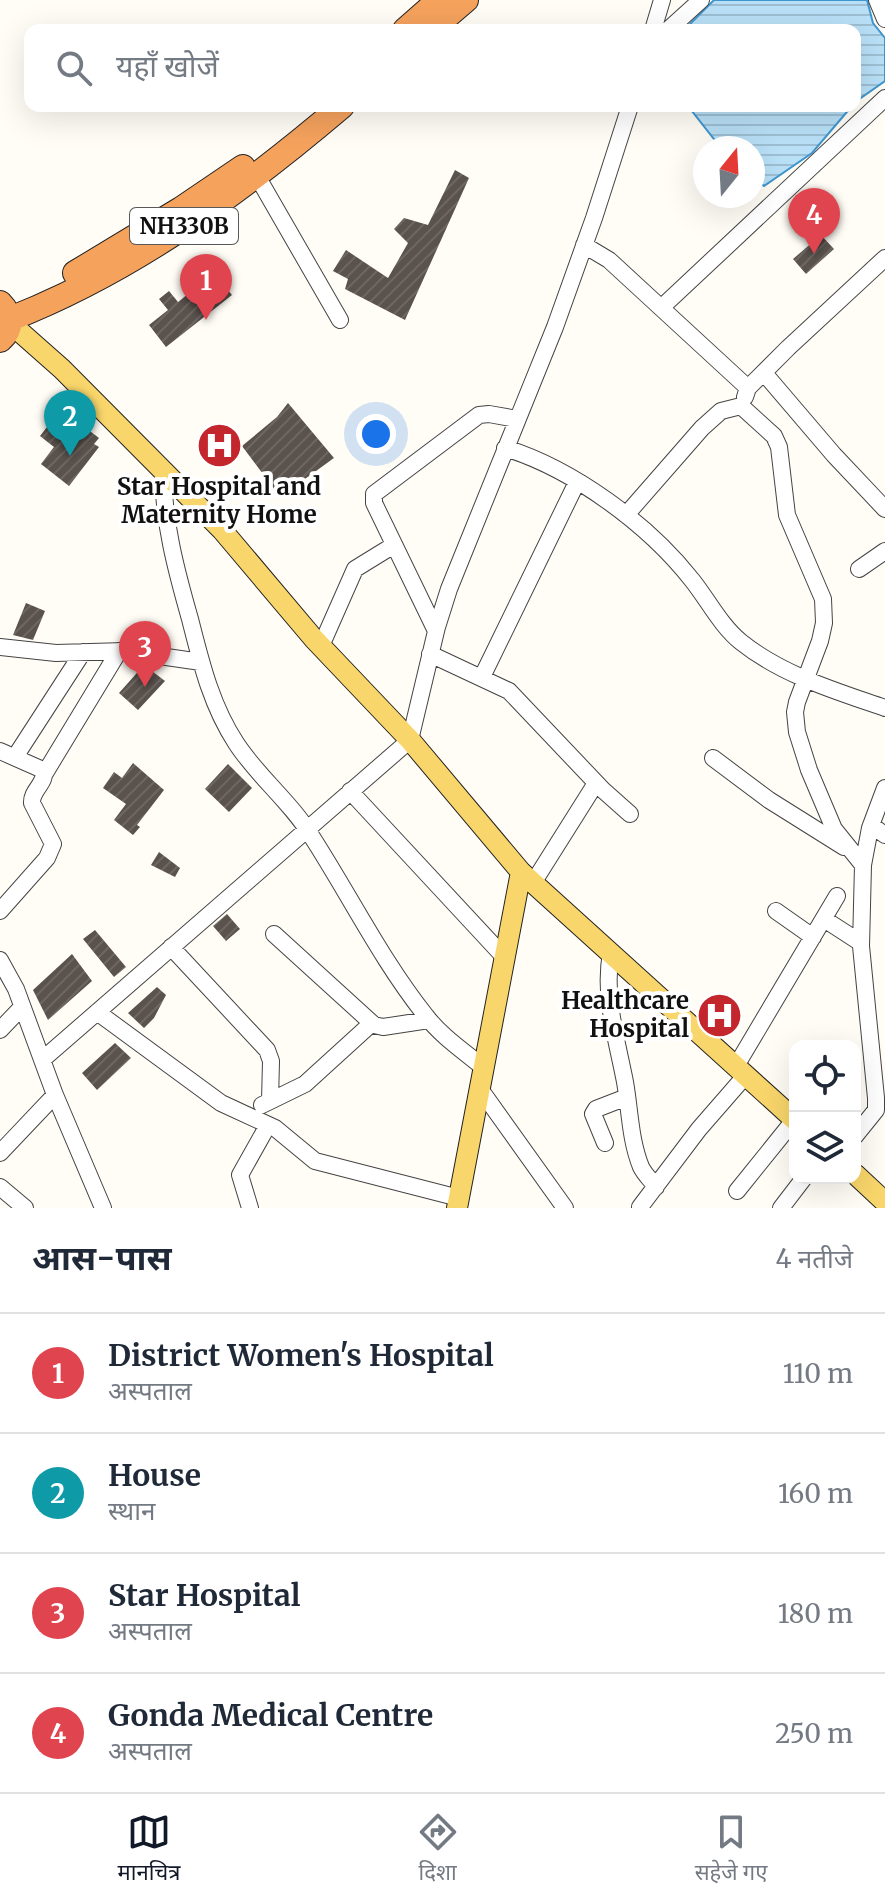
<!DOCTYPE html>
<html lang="hi">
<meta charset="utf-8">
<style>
body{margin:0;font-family:Merriweather,"Noto Sans Devanagari",serif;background:#f6f6f7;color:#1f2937}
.controls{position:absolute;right:24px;bottom:24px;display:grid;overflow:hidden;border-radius:16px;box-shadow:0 8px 32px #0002}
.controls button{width:72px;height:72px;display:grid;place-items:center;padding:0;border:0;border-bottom:2px solid #e0e1e3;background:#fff;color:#1f2937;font:40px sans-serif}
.compass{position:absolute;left:693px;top:136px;width:72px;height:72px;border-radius:50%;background:#fff;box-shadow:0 8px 32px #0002;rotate:18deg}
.you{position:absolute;left:376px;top:434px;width:28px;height:28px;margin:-20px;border:6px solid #fff;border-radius:50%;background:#1a73e8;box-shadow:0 0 0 12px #1a73e833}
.badge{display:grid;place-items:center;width:52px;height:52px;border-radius:50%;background:#111827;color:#fff;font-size:26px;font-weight:700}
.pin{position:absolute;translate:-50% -66px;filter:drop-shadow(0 2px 4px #0008)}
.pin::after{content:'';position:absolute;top:42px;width:28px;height:24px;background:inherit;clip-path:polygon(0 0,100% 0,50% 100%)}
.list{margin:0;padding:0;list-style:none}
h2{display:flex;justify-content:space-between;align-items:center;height:104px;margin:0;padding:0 32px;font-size:34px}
h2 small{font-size:26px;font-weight:400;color:#747a83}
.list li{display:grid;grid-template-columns:52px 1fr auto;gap:24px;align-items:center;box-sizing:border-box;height:120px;padding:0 32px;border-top:2px solid #e0e1e3}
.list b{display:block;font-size:30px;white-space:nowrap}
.list p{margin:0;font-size:26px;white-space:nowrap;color:#747a83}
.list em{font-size:26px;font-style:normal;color:#747a83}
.icon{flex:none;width:44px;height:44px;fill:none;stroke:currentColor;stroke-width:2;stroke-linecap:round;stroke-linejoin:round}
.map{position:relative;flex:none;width:885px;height:1208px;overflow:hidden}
.search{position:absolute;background:#fff;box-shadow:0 8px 32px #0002;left:24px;right:24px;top:24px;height:88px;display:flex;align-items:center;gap:20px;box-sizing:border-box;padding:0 28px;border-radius:16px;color:#747a83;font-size:30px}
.sheet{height:584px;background:#fff}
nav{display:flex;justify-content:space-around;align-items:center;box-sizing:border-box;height:112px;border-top:2px solid #e0e1e3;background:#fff;font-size:22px;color:#747a83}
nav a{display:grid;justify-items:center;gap:4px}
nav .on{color:#111827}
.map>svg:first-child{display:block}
.water{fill:url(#water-rules);stroke:#3f96cf;stroke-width:2}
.building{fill:url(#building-hatch)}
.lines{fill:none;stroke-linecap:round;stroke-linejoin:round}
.minor-casing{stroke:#444;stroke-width:18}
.major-casing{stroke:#222;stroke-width:22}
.highway-casing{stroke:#222;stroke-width:26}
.minor{stroke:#fff;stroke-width:16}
.major{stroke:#f9d66b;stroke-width:20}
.highway{stroke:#f5a25d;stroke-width:24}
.labels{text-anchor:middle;stroke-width:8;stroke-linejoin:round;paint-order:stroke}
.shield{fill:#fff;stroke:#585858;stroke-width:2}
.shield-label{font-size:22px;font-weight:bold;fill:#111}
.poi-label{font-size:24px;font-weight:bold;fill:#111;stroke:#fff}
</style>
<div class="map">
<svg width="885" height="1208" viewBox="0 0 885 1208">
<defs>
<pattern id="water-rules" width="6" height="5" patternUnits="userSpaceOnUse" patternTransform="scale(2)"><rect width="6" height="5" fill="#b9e0f7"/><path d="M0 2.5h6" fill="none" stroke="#9ebfd3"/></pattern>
<pattern id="building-hatch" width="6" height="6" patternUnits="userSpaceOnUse" patternTransform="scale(2)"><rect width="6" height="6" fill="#5a524d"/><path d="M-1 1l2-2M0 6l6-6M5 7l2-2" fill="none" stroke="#6d6662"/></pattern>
</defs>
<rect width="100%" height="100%" fill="#fffdf5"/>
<path class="water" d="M 714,0 L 867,0 L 873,23 L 885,38 L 885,81 L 855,102 L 855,30 L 684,30 Z
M 688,106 L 852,106 L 812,153 L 764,186 L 753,177 L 753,148 L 721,148 Z"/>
<path class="building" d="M 455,170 L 469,178 L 405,320 L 345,289 L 348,279 L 333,271 L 346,250 L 388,278 L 408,243 L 394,229 L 404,218 L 428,225 Z
M 821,235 L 834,249 L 806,274 L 793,259 Z
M 214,273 L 232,295 L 166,347 L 149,325 L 168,310 L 159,299 L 169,291 L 178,302 Z
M 288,403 L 334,458 L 280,497 L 242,446 L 277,417 Z
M 61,409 L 99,438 L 94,444 L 99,447 L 69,486 L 41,464 L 54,447 L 40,436 Z
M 227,426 L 241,444 L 215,464 L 201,446 Z
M 26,603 L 45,611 L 33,640 L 13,635 Z
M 144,665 L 165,681 L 138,710 L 119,693 Z
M 133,763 L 164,790 L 137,825 L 140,827 L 133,835 L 114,820 L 126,804 L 103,788 L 114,772 L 122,778 Z
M 228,764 L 252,788 L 229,812 L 205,789 Z
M 159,852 L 180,868 L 175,877 L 151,865 Z
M 227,914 L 240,929 L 226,941 L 213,926 Z
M 95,930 L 126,967 L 114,977 L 83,939 Z
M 72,954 L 92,981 L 48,1020 L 33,990 Z
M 157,987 L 166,995 L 154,1018 L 144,1028 L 128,1013 Z
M 728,999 L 736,1008 L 715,1029 L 706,1019 Z
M 115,1043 L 131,1058 L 97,1090 L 82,1073 Z"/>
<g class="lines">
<defs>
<path id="minor" d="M 877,0 L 885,19
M 653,30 L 662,0
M 668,30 L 701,0
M 257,176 L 340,320
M 584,245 L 609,260 L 748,388
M 662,307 L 885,98
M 764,373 L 834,455 L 885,509
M 745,397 L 748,388 L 788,348 L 885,258
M 741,406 L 774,436 L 779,447 L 787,515 L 823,599 L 824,623 L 820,641 L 797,702 L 795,712 L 797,732 L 809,770 L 834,829 L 863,865 L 861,946 L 876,1098 L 876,1110 L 855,1136
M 505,448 C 573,469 648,524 692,580 C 708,600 721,626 741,642 C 782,675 836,691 885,708
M 163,470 C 163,521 176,570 190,619 C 201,662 211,705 236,743 C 258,777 291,802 312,837 C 350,896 382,961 426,1016 C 441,1036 465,1052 484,1068
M 626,515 L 702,428 L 721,411 L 741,406
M 859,569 L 885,551
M 436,631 L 374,503 L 374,494 L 479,415 L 489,414 L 517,419
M 321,646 L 355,569 L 394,545
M 0,647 L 56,653 L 125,651 L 201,662
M 430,654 L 509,691 L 603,790 L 630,814
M 482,677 L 577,482
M 0,751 L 43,770 C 48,782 31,790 32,803 L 53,844 L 47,858 L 0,911
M 15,757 L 83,652
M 713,758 L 769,800 L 844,847
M 45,773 L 119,651
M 350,791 L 506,959
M 871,825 L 885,835
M 863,865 L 870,828 L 885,788
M 533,883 L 596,783
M 776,911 L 813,937
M 824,919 L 861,943
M 274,934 L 374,1025 L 383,1027 L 429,1020
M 171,947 L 267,1050 L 271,1061 L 270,1101
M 611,953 C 603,996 617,1040 625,1082 C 630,1110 630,1140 641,1167 C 645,1175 651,1180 656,1187
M 0,960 L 16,989 L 55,1095 L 103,1208
M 97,1012 L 221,1103 L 275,1128 L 315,1161 L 459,1198
M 0,1030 L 22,1007
M 42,1060 L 410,740 L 437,627 L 449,589 L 555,327 L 594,218 L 630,106
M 736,1066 L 837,896
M 480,1089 L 565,1208
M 262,1105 L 305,1084 L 372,1023
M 605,1143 L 593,1114 L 596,1109 L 627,1097
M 0,1153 L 55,1095
M 0,1187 L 25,1208
M 737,1191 L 795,1119
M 640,1207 L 699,1129 L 746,1075
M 250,1208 L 240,1175 L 268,1125
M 781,1208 L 804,1178"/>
<path id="major" d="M 10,323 L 62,369 L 222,530 L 314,639 L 410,740 L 521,872 L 457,1208
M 521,872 L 795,1120
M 855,1174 L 885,1202"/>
<path id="highway" d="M 405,30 L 439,0
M 431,30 L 466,0
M 75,273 L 181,209 L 243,167
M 0,303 C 12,315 13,329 0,340
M 10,319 C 133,271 242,191 342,106"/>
</defs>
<use href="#minor" class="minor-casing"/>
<use href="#major" class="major-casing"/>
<use href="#highway" class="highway-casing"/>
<use href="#minor" class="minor"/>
<use href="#major" class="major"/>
<use href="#highway" class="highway"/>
</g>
<defs>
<symbol id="hospital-disc" viewBox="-11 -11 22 22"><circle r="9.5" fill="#c4262e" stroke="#fff"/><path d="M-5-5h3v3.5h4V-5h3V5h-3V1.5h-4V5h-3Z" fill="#fff"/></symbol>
</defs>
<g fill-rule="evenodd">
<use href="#hospital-disc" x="194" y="420" width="51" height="51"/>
<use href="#hospital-disc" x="694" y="990" width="51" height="51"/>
</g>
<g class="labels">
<rect class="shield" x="130" y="208" width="108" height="36" rx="6"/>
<g class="shield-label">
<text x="184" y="234">NH330B</text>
</g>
<g class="poi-label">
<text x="219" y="495">Star Hospital and<tspan x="219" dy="28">Maternity Home</tspan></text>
<text x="689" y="1009" text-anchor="end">Healthcare<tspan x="689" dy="28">Hospital</tspan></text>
</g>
</g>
</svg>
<div class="controls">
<button><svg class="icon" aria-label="locate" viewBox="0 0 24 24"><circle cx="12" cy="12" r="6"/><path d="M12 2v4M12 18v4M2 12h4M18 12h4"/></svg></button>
<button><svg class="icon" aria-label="layers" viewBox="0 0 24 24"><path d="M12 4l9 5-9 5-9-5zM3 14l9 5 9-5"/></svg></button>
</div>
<svg class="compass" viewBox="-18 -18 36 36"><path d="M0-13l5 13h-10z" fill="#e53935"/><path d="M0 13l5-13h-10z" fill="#747a83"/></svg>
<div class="you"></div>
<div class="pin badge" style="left:206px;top:320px;background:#e0444e">1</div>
<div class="pin badge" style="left:70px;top:456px;background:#0f9aa8">2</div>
<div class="pin badge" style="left:145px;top:687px;background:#e0444e">3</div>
<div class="pin badge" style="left:814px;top:254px;background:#e0444e">4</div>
<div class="search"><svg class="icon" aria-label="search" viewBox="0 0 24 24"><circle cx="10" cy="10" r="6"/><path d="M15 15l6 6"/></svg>यहाँ खोजें</div>
</div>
<section class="sheet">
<h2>आस-पास<small>4 नतीजे</small></h2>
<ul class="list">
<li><span class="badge" style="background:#e0444e">1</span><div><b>District Women's Hospital</b><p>अस्पताल</p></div><em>110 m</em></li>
<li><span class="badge" style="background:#0f9aa8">2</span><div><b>House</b><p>स्थान</p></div><em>160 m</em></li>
<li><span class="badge" style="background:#e0444e">3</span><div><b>Star Hospital</b><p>अस्पताल</p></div><em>180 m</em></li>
<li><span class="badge" style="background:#e0444e">4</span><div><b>Gonda Medical Centre</b><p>अस्पताल</p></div><em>250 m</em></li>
</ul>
</section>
<nav>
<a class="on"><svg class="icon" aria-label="map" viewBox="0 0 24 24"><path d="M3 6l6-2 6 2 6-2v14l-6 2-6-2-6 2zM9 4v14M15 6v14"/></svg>मानचित्र</a>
<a><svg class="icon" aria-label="directions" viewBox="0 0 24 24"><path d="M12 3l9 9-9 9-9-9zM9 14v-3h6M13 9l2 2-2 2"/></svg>दिशा</a>
<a><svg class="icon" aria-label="saved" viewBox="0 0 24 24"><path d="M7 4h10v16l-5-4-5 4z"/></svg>सहेजे गए</a>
</nav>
